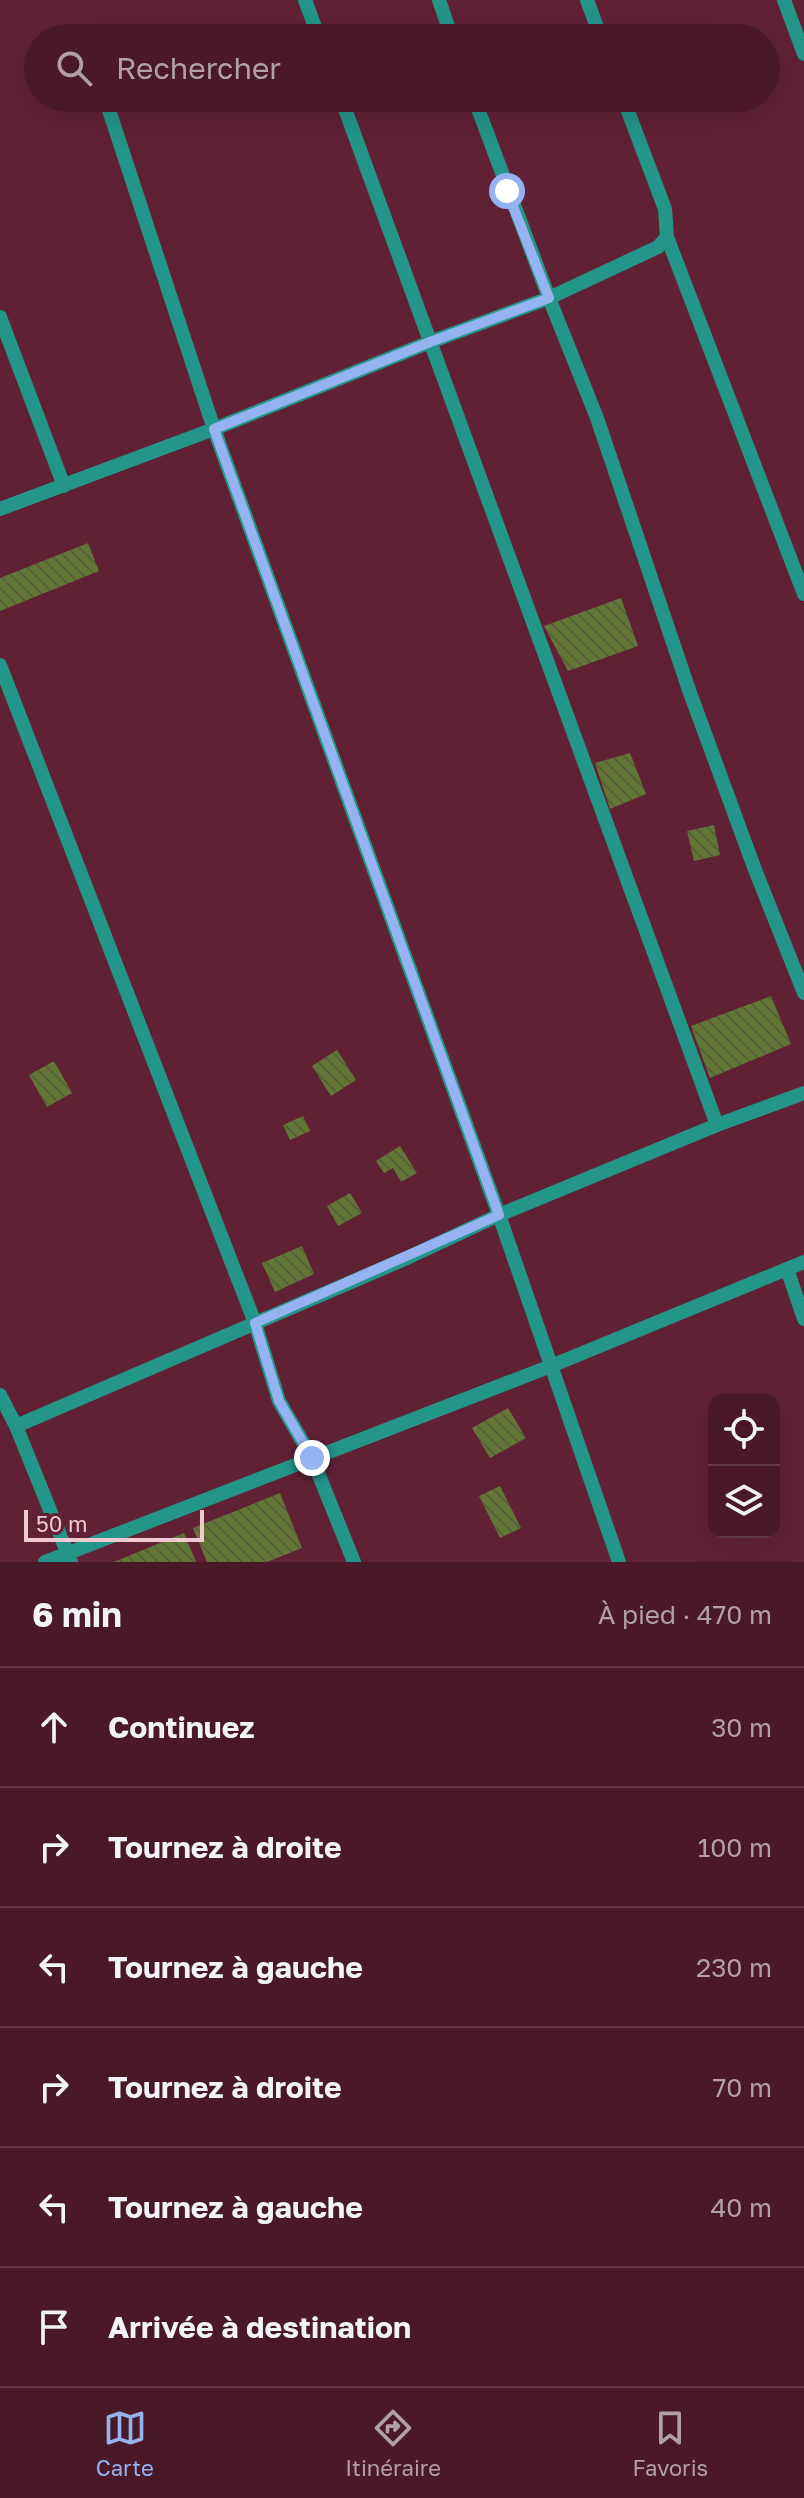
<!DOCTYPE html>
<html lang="fr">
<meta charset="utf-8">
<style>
body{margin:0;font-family:"Golos Text",sans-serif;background:#532634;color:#f1f3f6}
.controls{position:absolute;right:24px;bottom:24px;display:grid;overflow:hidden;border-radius:16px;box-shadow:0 8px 32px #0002}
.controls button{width:72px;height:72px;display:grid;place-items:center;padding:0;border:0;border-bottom:2px solid #613845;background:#491928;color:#f1f3f6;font:40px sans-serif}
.scale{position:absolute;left:24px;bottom:20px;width:180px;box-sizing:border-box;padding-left:8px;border:4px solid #f1c8d0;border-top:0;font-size:22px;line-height:28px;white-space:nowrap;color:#f1c8d0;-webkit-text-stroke:6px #612135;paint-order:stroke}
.stop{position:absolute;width:24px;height:24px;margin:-18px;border:6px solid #95b2f1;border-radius:50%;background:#fff}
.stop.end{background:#95b2f1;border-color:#fff;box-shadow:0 2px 8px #0008}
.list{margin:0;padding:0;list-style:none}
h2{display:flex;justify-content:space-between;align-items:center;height:104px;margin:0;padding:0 32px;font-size:34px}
h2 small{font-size:26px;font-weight:400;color:#b1a0a8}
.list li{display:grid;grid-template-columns:52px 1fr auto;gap:24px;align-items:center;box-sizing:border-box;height:120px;padding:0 32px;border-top:2px solid #613845}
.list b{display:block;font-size:30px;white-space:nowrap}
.list em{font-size:26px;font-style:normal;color:#b1a0a8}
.icon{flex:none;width:44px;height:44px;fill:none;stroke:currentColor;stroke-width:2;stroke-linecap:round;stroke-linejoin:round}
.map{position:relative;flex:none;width:804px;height:1562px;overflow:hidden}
.search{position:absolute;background:#491928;box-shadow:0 8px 32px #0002;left:24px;right:24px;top:24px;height:88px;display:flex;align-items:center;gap:20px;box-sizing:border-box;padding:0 28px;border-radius:44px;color:#b1a0a8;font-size:30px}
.sheet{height:824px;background:#491928}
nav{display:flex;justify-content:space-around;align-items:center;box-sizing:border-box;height:112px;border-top:2px solid #613845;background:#491928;font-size:22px;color:#b1a0a8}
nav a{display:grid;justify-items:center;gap:4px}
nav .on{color:#95b2f1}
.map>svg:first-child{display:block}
.building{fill:url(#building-back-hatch)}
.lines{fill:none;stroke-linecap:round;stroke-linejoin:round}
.minor{stroke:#249589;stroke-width:14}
.route{stroke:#95b2f1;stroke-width:10}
</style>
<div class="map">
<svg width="804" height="1562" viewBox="0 0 804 1562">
<defs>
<pattern id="building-back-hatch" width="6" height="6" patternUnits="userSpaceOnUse" patternTransform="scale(2)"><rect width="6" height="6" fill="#627735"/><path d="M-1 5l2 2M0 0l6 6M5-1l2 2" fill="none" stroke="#585f39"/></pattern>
</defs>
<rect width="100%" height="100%" fill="#612135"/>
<path class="building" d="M 88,543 L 99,571 L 0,611 L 0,578 Z
M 621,598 L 638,646 L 568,671 L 544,626 Z
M 630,753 L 646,794 L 610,809 L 595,763 Z
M 714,825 L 720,855 L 694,861 L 687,831 Z
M 771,996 L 791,1044 L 710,1078 L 691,1026 Z
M 337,1050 L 356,1080 L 331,1096 L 312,1066 Z
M 54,1061 L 72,1093 L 47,1107 L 29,1075 Z
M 303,1116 L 310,1131 L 290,1140 L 283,1125 Z
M 400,1146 L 417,1173 L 401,1182 L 393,1168 L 384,1173 L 376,1161 Z
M 350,1193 L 362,1213 L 338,1226 L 327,1206 Z
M 302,1246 L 314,1274 L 275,1292 L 262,1263 Z
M 508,1408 L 526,1438 L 490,1458 L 472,1428 Z
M 500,1486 L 521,1528 L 500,1538 L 479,1496 Z
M 280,1493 L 302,1548 L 267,1562 L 207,1562 L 193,1528 Z
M 184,1533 L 196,1562 L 114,1562 Z"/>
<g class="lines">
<path class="minor" d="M 305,0 L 319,38
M 439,0 L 452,38
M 587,0 L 601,38
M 784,0 L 804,54
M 105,98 L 214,429 L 499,1215 L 619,1562
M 341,98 L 717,1125
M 474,98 L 549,298 L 658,247 L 667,237 L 665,209 L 623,98
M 667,237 L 804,594
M 0,317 L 64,486
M 0,509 L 214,429 L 430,342 L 549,298 L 597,418 L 689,690 L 754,867 L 804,993
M 0,665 L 255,1323 L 279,1401 L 312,1458 L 354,1562
M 787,1269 L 804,1319
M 0,1395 L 16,1426 L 71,1562
M 16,1426 L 407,1258 L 499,1215 L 717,1125 L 804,1093
M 45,1562 L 551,1366 L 804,1262"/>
</g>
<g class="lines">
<path class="route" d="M 312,1458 L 279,1401 L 255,1323 L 499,1215 L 214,429 L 430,342 L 549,298 L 507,191"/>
</g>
</svg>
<div class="controls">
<button><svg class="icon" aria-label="locate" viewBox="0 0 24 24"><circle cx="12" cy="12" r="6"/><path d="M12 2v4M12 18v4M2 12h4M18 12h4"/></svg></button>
<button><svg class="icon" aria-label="layers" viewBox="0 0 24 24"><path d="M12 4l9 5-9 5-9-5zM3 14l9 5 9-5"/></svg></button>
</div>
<div class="scale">50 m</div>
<div class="stop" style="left:507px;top:191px"></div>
<div class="stop end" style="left:312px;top:1458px"></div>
<div class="search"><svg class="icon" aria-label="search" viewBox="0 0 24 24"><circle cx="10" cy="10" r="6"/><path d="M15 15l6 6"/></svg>Rechercher</div>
</div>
<section class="sheet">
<h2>6 min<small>À pied · 470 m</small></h2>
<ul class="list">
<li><svg class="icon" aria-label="ahead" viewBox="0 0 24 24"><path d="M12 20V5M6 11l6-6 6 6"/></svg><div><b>Continuez</b></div><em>30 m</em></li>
<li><svg class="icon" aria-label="right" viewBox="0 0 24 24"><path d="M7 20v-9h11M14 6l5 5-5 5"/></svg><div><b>Tournez à droite</b></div><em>100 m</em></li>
<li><svg class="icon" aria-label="left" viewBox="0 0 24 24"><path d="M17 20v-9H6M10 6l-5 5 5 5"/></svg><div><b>Tournez à gauche</b></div><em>230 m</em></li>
<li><svg class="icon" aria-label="right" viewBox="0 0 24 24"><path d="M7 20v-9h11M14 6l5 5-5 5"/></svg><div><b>Tournez à droite</b></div><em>70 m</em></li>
<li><svg class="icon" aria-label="left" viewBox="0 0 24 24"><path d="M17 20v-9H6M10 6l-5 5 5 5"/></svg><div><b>Tournez à gauche</b></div><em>40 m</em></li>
<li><svg class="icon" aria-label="arrive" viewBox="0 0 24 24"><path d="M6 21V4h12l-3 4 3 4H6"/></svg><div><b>Arrivée à destination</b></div></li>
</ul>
</section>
<nav>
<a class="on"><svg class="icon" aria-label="map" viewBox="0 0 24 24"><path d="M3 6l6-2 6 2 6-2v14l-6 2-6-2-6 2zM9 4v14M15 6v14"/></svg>Carte</a>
<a><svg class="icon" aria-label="directions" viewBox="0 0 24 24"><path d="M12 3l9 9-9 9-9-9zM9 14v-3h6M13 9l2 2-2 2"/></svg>Itinéraire</a>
<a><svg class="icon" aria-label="saved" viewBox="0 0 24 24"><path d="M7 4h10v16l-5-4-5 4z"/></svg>Favoris</a>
</nav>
